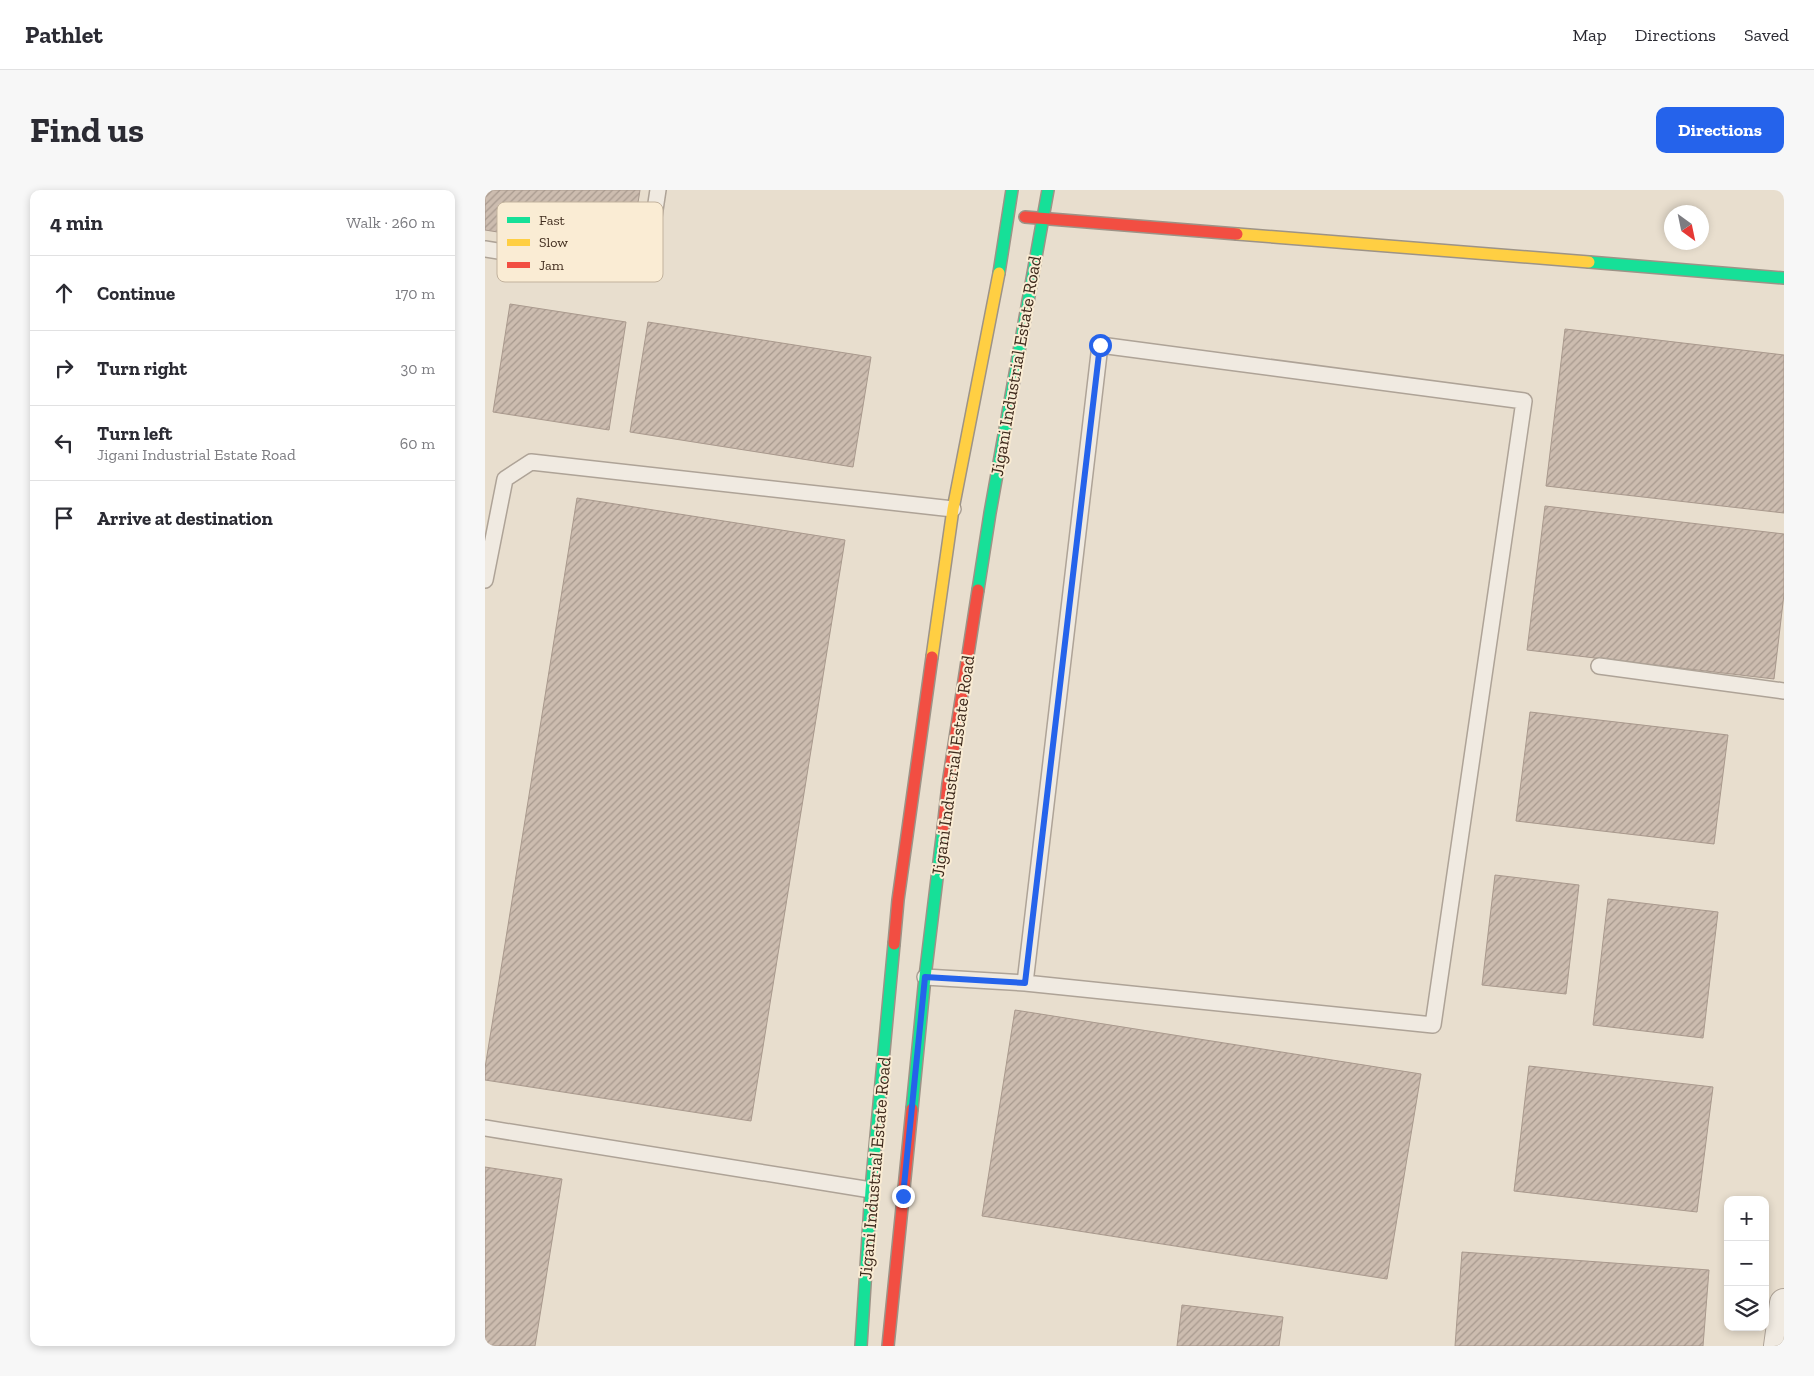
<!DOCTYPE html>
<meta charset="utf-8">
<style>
body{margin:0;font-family:"Zilla Slab",serif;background:#f7f7f7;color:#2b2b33}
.controls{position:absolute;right:15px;bottom:15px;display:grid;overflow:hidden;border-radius:10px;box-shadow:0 2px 8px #0003}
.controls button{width:45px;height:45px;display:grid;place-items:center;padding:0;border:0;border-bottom:1px solid #e1e1e2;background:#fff;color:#2b2b33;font:25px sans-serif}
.compass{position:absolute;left:1179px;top:15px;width:45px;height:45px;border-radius:50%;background:#fff;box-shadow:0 2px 8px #0003;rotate:147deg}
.stop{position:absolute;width:15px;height:15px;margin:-11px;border:4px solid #2563eb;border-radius:50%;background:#fff}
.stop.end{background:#2563eb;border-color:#fff;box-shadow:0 1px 5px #0008}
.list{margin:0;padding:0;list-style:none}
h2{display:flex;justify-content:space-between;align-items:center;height:65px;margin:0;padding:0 20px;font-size:21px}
h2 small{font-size:16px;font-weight:400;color:#7c7c81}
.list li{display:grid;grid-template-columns:32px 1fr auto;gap:15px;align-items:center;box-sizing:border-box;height:75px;padding:0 20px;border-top:1px solid #e1e1e2}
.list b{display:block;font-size:19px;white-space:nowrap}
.list p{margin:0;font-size:16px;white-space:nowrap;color:#7c7c81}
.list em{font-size:16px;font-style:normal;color:#7c7c81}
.icon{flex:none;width:28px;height:28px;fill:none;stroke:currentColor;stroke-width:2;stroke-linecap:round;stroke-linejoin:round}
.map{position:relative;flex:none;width:1299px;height:1156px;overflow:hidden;border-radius:10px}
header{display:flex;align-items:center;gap:30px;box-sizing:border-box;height:70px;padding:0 25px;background:#fff;border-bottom:1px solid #e1e1e2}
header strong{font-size:24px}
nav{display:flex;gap:28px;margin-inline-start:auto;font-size:18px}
.intro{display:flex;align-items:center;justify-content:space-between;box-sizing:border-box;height:120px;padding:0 30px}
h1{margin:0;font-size:35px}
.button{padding:12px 22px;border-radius:10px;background:#2563eb;color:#fff;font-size:18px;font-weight:700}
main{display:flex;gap:30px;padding:0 30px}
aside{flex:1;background:#fff;border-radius:10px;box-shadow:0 2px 8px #0003}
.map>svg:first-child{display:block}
.building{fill:url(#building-hatch);stroke:#a9998d}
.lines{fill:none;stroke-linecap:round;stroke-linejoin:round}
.lane-casing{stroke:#aea397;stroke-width:18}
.street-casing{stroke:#aea397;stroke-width:30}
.fast-casing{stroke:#9d9387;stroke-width:14}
.slow-casing{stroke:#9d9387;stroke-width:14}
.jam-casing{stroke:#9d9387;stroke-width:14}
.lane{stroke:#f0eae1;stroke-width:15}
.street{stroke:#f0eae1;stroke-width:28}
.fast{stroke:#16e098;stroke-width:11}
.slow{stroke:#ffcf43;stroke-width:11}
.jam{stroke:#f24e42;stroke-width:11}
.route{stroke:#2563eb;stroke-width:6}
.labels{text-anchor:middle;stroke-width:4;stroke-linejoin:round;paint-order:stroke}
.street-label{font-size:18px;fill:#3f2b1d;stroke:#faecd4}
.key{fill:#faecd4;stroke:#c2b29d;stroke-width:1}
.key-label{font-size:14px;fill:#3f2b1d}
</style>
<header>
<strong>Pathlet</strong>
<nav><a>Map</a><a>Directions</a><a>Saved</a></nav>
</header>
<div class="intro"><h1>Find us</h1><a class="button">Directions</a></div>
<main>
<aside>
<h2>4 min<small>Walk · 260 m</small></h2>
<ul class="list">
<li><svg class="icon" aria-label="ahead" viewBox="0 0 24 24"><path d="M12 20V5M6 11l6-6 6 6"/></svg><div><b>Continue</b></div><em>170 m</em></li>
<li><svg class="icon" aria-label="right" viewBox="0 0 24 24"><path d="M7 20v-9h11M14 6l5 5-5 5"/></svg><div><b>Turn right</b></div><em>30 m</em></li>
<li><svg class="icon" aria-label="left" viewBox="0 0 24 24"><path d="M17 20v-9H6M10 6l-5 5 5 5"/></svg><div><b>Turn left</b><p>Jigani Industrial Estate Road</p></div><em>60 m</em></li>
<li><svg class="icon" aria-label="arrive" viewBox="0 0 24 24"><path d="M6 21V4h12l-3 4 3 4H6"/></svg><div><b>Arrive at destination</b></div></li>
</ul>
</aside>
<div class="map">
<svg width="1299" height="1156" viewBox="0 0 1299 1156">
<defs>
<pattern id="building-hatch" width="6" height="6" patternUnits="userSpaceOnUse" patternTransform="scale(1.25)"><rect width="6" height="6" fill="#ccbcaf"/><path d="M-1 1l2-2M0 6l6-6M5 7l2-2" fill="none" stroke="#a7998e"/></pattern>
</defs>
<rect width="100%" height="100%" fill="#e8dece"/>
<path class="building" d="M 0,0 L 155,0 L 145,63 L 0,40 Z
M 25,114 L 141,132 L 124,240 L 8,222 Z
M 163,132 L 386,167 L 368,277 L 145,242 Z
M 1080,139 L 1299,165 L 1299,323 L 1061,296 Z
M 92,308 L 360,350 L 266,931 L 0,890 L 0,878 Z
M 1060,316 L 1299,344 L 1299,404 L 1289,489 L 1042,460 Z
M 1045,522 L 1243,545 L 1229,654 L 1031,631 Z
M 1010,685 L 1094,695 L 1081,804 L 997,795 Z
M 1123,709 L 1233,722 L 1218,848 L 1108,835 Z
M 530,820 L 936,884 L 902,1089 L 497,1026 Z
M 1044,876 L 1228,897 L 1212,1022 L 1029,1001 Z
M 0,977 L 77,989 L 50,1156 L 0,1156 Z
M 977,1062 L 1224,1080 L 1218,1156 L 970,1156 Z
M 697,1115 L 798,1127 L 794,1156 L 692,1156 Z"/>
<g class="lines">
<defs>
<path id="lane" d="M 0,59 L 132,80 L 151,78 L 163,66 L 173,0
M 0,390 L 20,289 L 46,272 L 468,319
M 1114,476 L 1299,501
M 440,787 L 540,793 L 615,155 L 1039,211 L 948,835 L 540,793
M 0,938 L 386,1000"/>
<path id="street" d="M 1293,1156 L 1299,1113"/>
<path id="fast" d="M 1104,72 L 1299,88
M 514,83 L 527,0
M 493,400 L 505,323 L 563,0
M 427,919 L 440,787 L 458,639
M 376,1156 L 386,1000 L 409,754"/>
<path id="slow" d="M 752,44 L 1104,72
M 447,467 L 468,319 L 514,83"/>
<path id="jam" d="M 540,27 L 752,44
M 458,639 L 463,594 L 493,400
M 409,754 L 413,710 L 447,467
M 403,1156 L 427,919"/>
</defs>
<use href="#lane" class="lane-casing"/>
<use href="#street" class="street-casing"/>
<use href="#fast" class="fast-casing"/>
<use href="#slow" class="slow-casing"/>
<use href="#jam" class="jam-casing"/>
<use href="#lane" class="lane"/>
<use href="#street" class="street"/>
<use href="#fast" class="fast"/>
<use href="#slow" class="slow"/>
<use href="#jam" class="jam"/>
</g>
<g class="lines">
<path class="route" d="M 418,1006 L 440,787 L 540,793 L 615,155"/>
</g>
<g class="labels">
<g class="street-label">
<text transform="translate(531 176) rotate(-80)" y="6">Jigani Industrial Estate Road</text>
<text transform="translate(468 576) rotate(-82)" y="6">Jigani Industrial Estate Road</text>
<text transform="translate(390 978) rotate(-85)" y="6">Jigani Industrial Estate Road</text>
</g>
</g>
<rect x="12" y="12" width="166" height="80" rx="8" class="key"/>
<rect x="22" y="27" width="23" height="6" fill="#16e098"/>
<rect x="22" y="49" width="23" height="7" fill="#ffcf43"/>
<rect x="22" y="72" width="23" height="6" fill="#f24e42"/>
<g class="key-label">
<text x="54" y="35">Fast</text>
<text x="54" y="57">Slow</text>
<text x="54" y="80">Jam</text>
</g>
</svg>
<div class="controls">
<button>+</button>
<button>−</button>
<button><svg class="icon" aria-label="layers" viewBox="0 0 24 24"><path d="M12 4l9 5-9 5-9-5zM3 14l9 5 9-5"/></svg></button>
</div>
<svg class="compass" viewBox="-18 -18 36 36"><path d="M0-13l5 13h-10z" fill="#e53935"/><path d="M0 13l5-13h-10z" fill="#7c7c81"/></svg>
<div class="stop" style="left:615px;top:155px"></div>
<div class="stop end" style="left:418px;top:1006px"></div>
</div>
</main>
